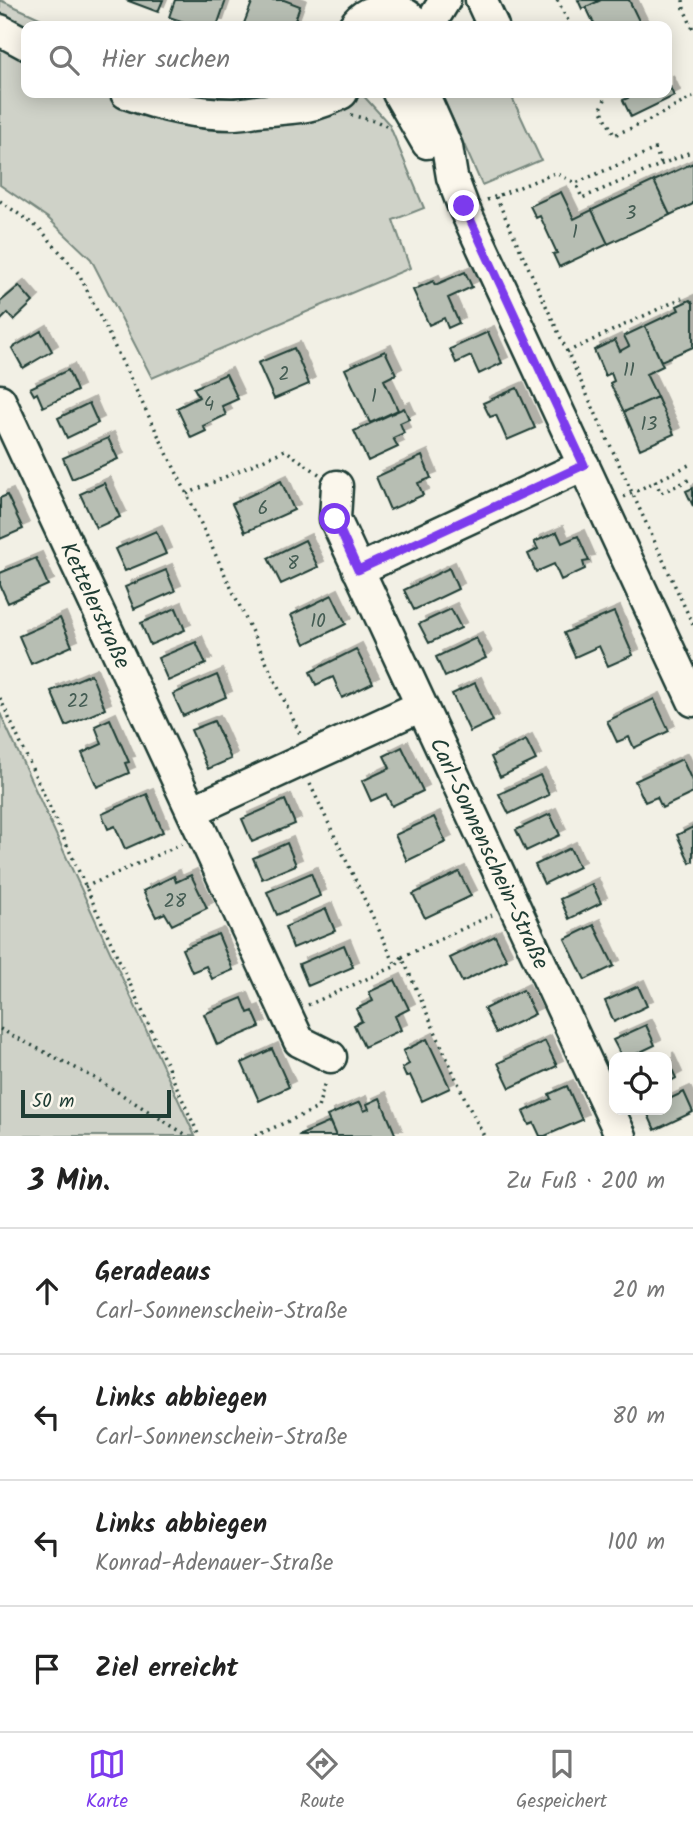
<!DOCTYPE html>
<html lang="de">
<meta charset="utf-8">
<style>
body{margin:0;font-family:Kalam,sans-serif;background:#f2f2f2;color:#222}
.controls{position:absolute;right:21px;bottom:21px;display:grid;overflow:hidden;border-radius:14px;box-shadow:0 4px 18px #0003}
.controls button{width:63px;height:63px;display:grid;place-items:center;padding:0;border:0;border-bottom:2px solid #e0e0e0;background:#fff;color:#222;font:35px sans-serif}
.scale{position:absolute;left:21px;bottom:18px;width:150px;box-sizing:border-box;padding-left:7px;border:4px solid #1f3d34;border-top:0;font-size:19px;line-height:24px;white-space:nowrap;color:#1f3d34;-webkit-text-stroke:5px #fbf7ec;paint-order:stroke}
.stop{position:absolute;width:21px;height:21px;margin:-16px;border:5px solid #7c3aed;border-radius:50%;background:#fff}
.stop.end{background:#7c3aed;border-color:#fff;box-shadow:0 2px 7px #0008}
.list{margin:0;padding:0;list-style:none}
h2{display:flex;justify-content:space-between;align-items:center;height:91px;margin:0;padding:0 28px;font-size:30px}
h2 small{font-size:23px;font-weight:400;color:#767676}
.list li{display:grid;grid-template-columns:46px 1fr auto;gap:21px;align-items:center;box-sizing:border-box;height:126px;padding:0 28px;border-top:2px solid #e0e0e0}
.list b{display:block;font-size:26px;white-space:nowrap}
.list p{margin:0;font-size:23px;white-space:nowrap;color:#767676}
.list em{font-size:23px;font-style:normal;color:#767676}
.icon{flex:none;width:38px;height:38px;fill:none;stroke:currentColor;stroke-width:2;stroke-linecap:round;stroke-linejoin:round}
.map{position:relative;flex:none;width:693px;height:1136px;overflow:hidden}
.search{position:absolute;background:#fff;box-shadow:0 4px 18px #0003;left:21px;right:21px;top:21px;height:77px;display:flex;align-items:center;gap:18px;box-sizing:border-box;padding:0 24px;border-radius:14px;color:#767676;font-size:26px}
.sheet{height:595px;background:#fff}
nav{display:flex;justify-content:space-around;align-items:center;box-sizing:border-box;height:98px;border-top:2px solid #e0e0e0;background:#fff;font-size:19px;color:#767676}
nav a{display:grid;justify-items:center;gap:4px}
nav .on{color:#7c3aed}
.map>svg:first-child{display:block}
.green{fill:#cfd2c8;stroke:#77887e;stroke-width:2}
.building{fill:#b7beb3;stroke:#1f3d34;stroke-width:2;filter:url(#shadow)}
.lines{fill:none;stroke-linecap:round;stroke-linejoin:round}
.minor-casing{stroke:#1f3d34;stroke-width:35}
.path{stroke:#1f3d34;stroke-width:3.5;stroke-dasharray:2 5;stroke-linecap:butt}
.minor{stroke:#fbf7ec;stroke-width:30}
.route{stroke:#7c3aed;stroke-width:9}
.labels{text-anchor:middle;stroke-width:7;stroke-linejoin:round;paint-order:stroke}
.number-label{font-size:19px;fill:#455d54}
.street-label{font-size:23px;fill:#1f3d34;stroke:#fbf7ec}
</style>
<div class="map">
<svg width="693" height="1136" viewBox="0 0 693 1136">
<defs>
<filter id="shadow"><feDropShadow dx="6" dy="-6" stdDeviation="0" flood-color="#0004"/></filter>
</defs>
<rect width="100%" height="100%" fill="#f2f0e5"/>
<filter id="ink" filterUnits="userSpaceOnUse"><feTurbulence type="fractalNoise" baseFrequency=".0143" numOctaves="2"/><feDisplacementMap in="SourceGraphic" scale="14" xChannelSelector="R" yChannelSelector="G"/><feConvolveMatrix kernelMatrix="1 2 1 2 8 2 1 2 1" color-interpolation-filters="sRGB"/></filter>
<g filter="url(#ink)">
<path class="green" d="M 0,0 L 57,26 L 26,26 L 26,93 L 361,93 L 389,124 L 424,208 L 393,220 L 410,268 L 152,378 L 91,259 L 48,218 L 0,185 Z
M 441,93 L 510,93 L 541,160 L 482,185 Z
M 0,713 L 195,1136 L 0,1136 Z"/>
<path class="building" d="M 126,0 L 163,0 L 158,12 Z
M 175,0 L 226,0 L 217,26 L 196,26 L 169,17 Z
M 253,0 L 284,0 L 300,6 L 293,26 L 243,26 Z
M 578,0 L 601,0 L 582,9 Z
M 601,0 L 629,0 L 641,25 L 595,26 L 586,7 Z
M 667,81 L 674,96 L 631,117 L 623,100 L 628,98 L 625,93 L 667,93 Z
M 693,163 L 693,204 L 670,215 L 654,181 Z
M 654,181 L 670,215 L 608,244 L 592,210 Z
M 561,192 L 574,219 L 592,210 L 608,244 L 559,267 L 553,254 L 557,253 L 540,216 L 536,218 L 530,206 Z
M 465,272 L 472,287 L 448,298 L 459,323 L 448,328 L 444,318 L 429,325 L 413,290 L 433,281 L 435,285 Z
M 19,286 L 33,302 L 14,320 L 8,313 L 0,321 L 0,302 Z
M 690,300 L 693,303 L 693,347 L 661,361 L 645,326 L 679,310 L 677,306 Z
M 645,326 L 663,366 L 646,374 L 657,397 L 624,412 L 610,383 L 614,381 L 611,373 L 605,376 L 594,350 L 615,340 L 620,351 L 629,346 L 624,336 Z
M 41,331 L 52,351 L 23,368 L 12,348 Z
M 488,332 L 502,363 L 479,374 L 471,356 L 456,363 L 450,349 Z
M 294,348 L 309,384 L 274,399 L 258,363 Z
M 385,351 L 396,374 L 384,380 L 398,410 L 370,423 L 345,369 Z
M 68,370 L 77,391 L 43,407 L 37,393 L 34,395 L 30,388 Z
M 226,374 L 238,399 L 222,406 L 226,415 L 203,426 L 206,431 L 191,438 L 177,408 L 199,397 L 194,388 Z
M 517,388 L 535,428 L 507,440 L 496,415 L 490,417 L 483,403 Z
M 657,397 L 674,434 L 640,449 L 624,412 Z
M 89,403 L 98,423 L 67,438 L 58,418 Z
M 404,408 L 409,419 L 400,423 L 404,433 L 393,438 L 398,447 L 368,461 L 354,431 Z
M 108,438 L 118,459 L 72,479 L 63,458 Z
M 422,456 L 431,478 L 418,483 L 423,495 L 390,510 L 376,477 Z
M 281,481 L 294,510 L 245,532 L 232,504 Z
M 104,483 L 120,517 L 96,528 L 80,494 Z
M 693,488 L 693,506 L 686,491 Z
M 7,495 L 23,529 L 0,539 L 0,498 Z
M 156,531 L 166,554 L 125,571 L 115,549 Z
M 557,532 L 562,543 L 578,536 L 589,561 L 583,562 L 585,569 L 561,580 L 554,564 L 536,572 L 528,554 L 538,549 L 534,542 Z
M 305,540 L 318,567 L 281,584 L 268,558 Z
M 36,558 L 48,585 L 8,603 L 0,585 L 0,573 Z
M 449,568 L 458,589 L 414,610 L 404,590 Z
M 166,570 L 175,591 L 134,609 L 125,587 Z
M 332,595 L 346,624 L 305,644 L 291,615 Z
M 176,608 L 185,630 L 150,645 L 141,623 Z
M 451,609 L 461,628 L 429,643 L 419,624 Z
M 614,612 L 633,655 L 608,666 L 599,646 L 575,657 L 564,633 Z
M 60,618 L 72,646 L 31,664 L 19,636 Z
M 476,638 L 486,658 L 445,677 L 436,657 Z
M 196,642 L 206,664 L 168,681 L 158,658 Z
M 356,649 L 373,683 L 342,698 L 333,677 L 316,685 L 310,672 Z
M 91,674 L 105,709 L 66,726 L 51,691 Z
M 217,675 L 226,697 L 183,716 L 173,694 Z
M 475,683 L 493,721 L 470,732 L 452,694 Z
M 654,699 L 669,731 L 634,748 L 629,737 L 617,742 L 607,721 Z
M 110,719 L 129,762 L 125,763 L 129,773 L 97,787 L 82,753 L 102,744 L 95,726 Z
M 214,721 L 231,759 L 208,769 L 191,730 Z
M 526,740 L 536,760 L 500,777 L 491,757 Z
M 402,747 L 423,791 L 392,806 L 386,794 L 371,801 L 362,781 L 390,768 L 384,756 Z
M 682,759 L 693,783 L 693,793 L 662,808 L 657,797 L 645,802 L 635,781 Z
M 540,775 L 549,795 L 509,814 L 499,794 Z
M 147,794 L 163,832 L 125,849 L 115,826 L 108,829 L 102,814 Z
M 285,800 L 295,824 L 252,842 L 242,819 Z
M 550,814 L 560,835 L 526,851 L 516,830 Z
M 434,817 L 446,842 L 407,861 L 395,835 Z
M 693,827 L 693,861 L 690,863 L 677,835 Z
M 287,843 L 296,865 L 262,879 L 253,858 Z
M 570,848 L 579,867 L 544,884 L 535,865 Z
M 459,872 L 471,896 L 425,918 L 413,894 Z
M 311,873 L 320,896 L 277,915 L 267,892 Z
M 191,875 L 207,908 L 172,925 L 165,913 L 156,917 L 143,891 L 174,876 L 176,882 Z
M 592,884 L 601,903 L 569,919 L 560,899 Z
M 326,909 L 335,931 L 293,948 L 285,927 Z
M 594,925 L 614,966 L 585,980 L 565,939 Z
M 218,934 L 233,970 L 212,979 L 206,966 L 192,972 L 182,949 Z
M 495,936 L 507,960 L 462,982 L 450,958 Z
M 344,945 L 353,967 L 308,986 L 299,964 Z
M 395,980 L 409,1009 L 395,1016 L 401,1030 L 364,1047 L 354,1025 L 362,1021 L 356,1009 L 373,1001 L 369,992 Z
M 638,986 L 647,1006 L 614,1022 L 605,1001 Z
M 523,990 L 535,1014 L 496,1033 L 484,1009 Z
M 242,998 L 248,1013 L 253,1011 L 260,1027 L 217,1045 L 204,1014 Z
M 646,1025 L 655,1045 L 630,1057 L 622,1057 L 613,1040 Z
M 427,1039 L 450,1088 L 422,1101 L 410,1075 L 406,1077 L 402,1068 L 409,1064 L 403,1051 Z
M 545,1041 L 557,1066 L 510,1088 L 498,1063 Z
M 272,1049 L 289,1087 L 259,1101 L 242,1063 Z
M 667,1058 L 676,1078 L 667,1083 Z
M 567,1086 L 582,1120 L 545,1136 L 540,1136 L 534,1123 L 529,1125 L 523,1112 L 551,1099 L 549,1094 Z
M 684,1092 L 693,1112 L 655,1130 L 646,1110 L 667,1110 L 667,1100 Z
M 380,1098 L 396,1136 L 336,1136 L 327,1116 L 360,1102 L 364,1111 L 369,1109 L 367,1104 Z
M 330,1122 L 336,1136 L 298,1136 Z"/>
<g class="lines">
<defs>
<path id="minor" d="M 481,0 L 493,26
M 354,26 C 368,4 404,3 417,26
M 429,26 L 445,0
M 0,30 L 26,44
M 126,93 C 161,106 195,114 232,114 C 244,114 257,110 270,110 C 299,108 316,107 342,93
M 398,93 L 427,143
M 423,93 L 447,147 L 452,177 L 463,206 L 693,701
M 0,400 L 299,1041 L 331,1057
M 337,486 L 335,519 L 621,1136
M 358,570 L 584,465
M 192,811 L 421,706"/>
</defs>
<use href="#minor" class="minor-casing"/>
<path class="path" d="M 557,0 L 571,26
M 683,0 L 684,9 L 693,29
M 604,93 L 606,97 L 601,109 L 614,135 L 644,123 L 693,97
M 351,115 L 378,122 L 390,128
M 661,163 L 655,149 L 576,183 L 582,198 L 693,151
M 496,197 L 693,625
M 487,200 L 555,173 L 576,183
M 0,201 L 40,229 L 79,274 L 187,494 L 300,734
M 567,352 L 682,298
M 655,481 L 661,493 L 693,478
M 187,494 L 285,450 L 319,474
M 624,497 L 693,463
M 0,698 L 199,1136
M 310,784 L 396,966 L 402,957 L 466,1101 L 484,1136
M 85,887 L 182,844
M 402,957 L 492,915
M 308,1005 L 396,966
M 0,1029 L 95,1078 L 188,1136
M 255,1136 L 318,1108 L 325,1081"/>
<use href="#minor" class="minor"/>
</g>
</g>
<g class="lines" filter="url(#ink)">
<path class="route" d="M 335,519 L 358,570 L 584,465 L 464,206"/>
</g>
<g class="labels">
<g class="number-label">
<text x="631" y="219">3</text>
<text x="575" y="238">1</text>
<text x="629" y="376">11</text>
<text x="284" y="380">2</text>
<text x="374" y="402">1</text>
<text x="209" y="410">4</text>
<text x="649" y="430">13</text>
<text x="263" y="514">6</text>
<text x="293" y="569">8</text>
<text x="318" y="627">10</text>
<text x="78" y="707">22</text>
<text x="175" y="907">28</text>
</g>
<g class="street-label">
<text transform="translate(96 605) rotate(65)" y="8">Kettelerstraße</text>
<text transform="translate(490 853) rotate(65)" y="8">Carl-Sonnenschein-Straße</text>
</g>
</g>
</svg>
<div class="controls">
<button><svg class="icon" aria-label="locate" viewBox="0 0 24 24"><circle cx="12" cy="12" r="6"/><path d="M12 2v4M12 18v4M2 12h4M18 12h4"/></svg></button>
</div>
<div class="scale">50 m</div>
<div class="stop" style="left:335px;top:519px"></div>
<div class="stop end" style="left:464px;top:206px"></div>
<div class="search"><svg class="icon" aria-label="search" viewBox="0 0 24 24"><circle cx="10" cy="10" r="6"/><path d="M15 15l6 6"/></svg>Hier suchen</div>
</div>
<section class="sheet">
<h2>3 Min.<small>Zu Fuß · 200 m</small></h2>
<ul class="list">
<li><svg class="icon" aria-label="ahead" viewBox="0 0 24 24"><path d="M12 20V5M6 11l6-6 6 6"/></svg><div><b>Geradeaus</b><p>Carl-Sonnenschein-Straße</p></div><em>20 m</em></li>
<li><svg class="icon" aria-label="left" viewBox="0 0 24 24"><path d="M17 20v-9H6M10 6l-5 5 5 5"/></svg><div><b>Links abbiegen</b><p>Carl-Sonnenschein-Straße</p></div><em>80 m</em></li>
<li><svg class="icon" aria-label="left" viewBox="0 0 24 24"><path d="M17 20v-9H6M10 6l-5 5 5 5"/></svg><div><b>Links abbiegen</b><p>Konrad-Adenauer-Straße</p></div><em>100 m</em></li>
<li><svg class="icon" aria-label="arrive" viewBox="0 0 24 24"><path d="M6 21V4h12l-3 4 3 4H6"/></svg><div><b>Ziel erreicht</b></div></li>
</ul>
</section>
<nav>
<a class="on"><svg class="icon" aria-label="map" viewBox="0 0 24 24"><path d="M3 6l6-2 6 2 6-2v14l-6 2-6-2-6 2zM9 4v14M15 6v14"/></svg>Karte</a>
<a><svg class="icon" aria-label="directions" viewBox="0 0 24 24"><path d="M12 3l9 9-9 9-9-9zM9 14v-3h6M13 9l2 2-2 2"/></svg>Route</a>
<a><svg class="icon" aria-label="saved" viewBox="0 0 24 24"><path d="M7 4h10v16l-5-4-5 4z"/></svg>Gespeichert</a>
</nav>
